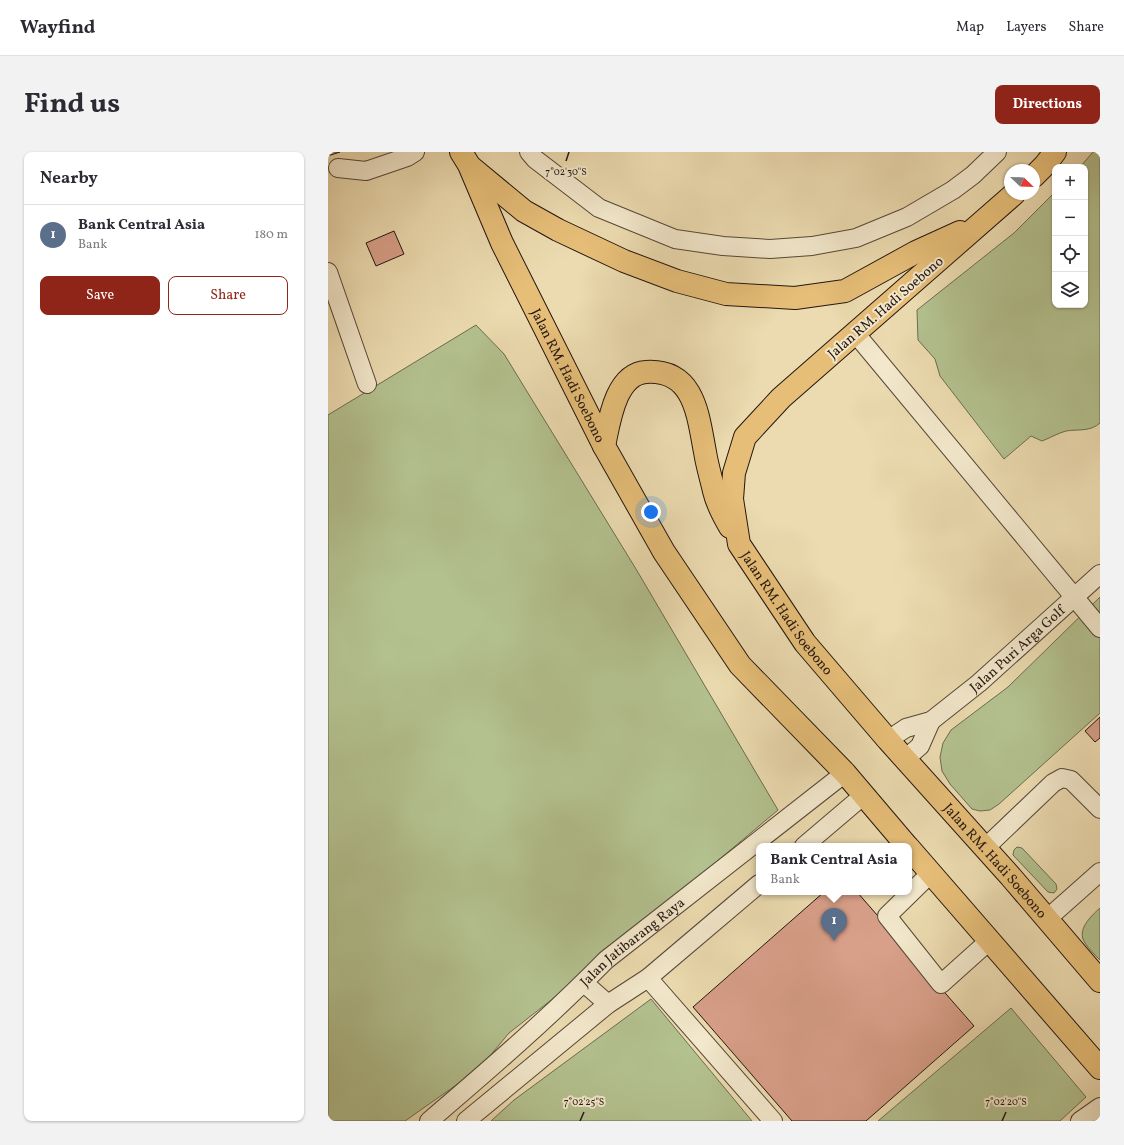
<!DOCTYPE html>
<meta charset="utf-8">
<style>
body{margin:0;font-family:Vollkorn,serif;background:#f2f2f3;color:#2b2b33}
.controls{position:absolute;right:12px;top:12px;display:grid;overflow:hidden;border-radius:8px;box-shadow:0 1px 3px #0004}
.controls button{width:36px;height:36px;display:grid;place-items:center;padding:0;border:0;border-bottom:1px solid #e1e1e2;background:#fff;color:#2b2b33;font:20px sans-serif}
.compass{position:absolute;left:676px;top:12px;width:36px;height:36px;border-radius:50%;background:#fff;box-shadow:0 1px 3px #0004;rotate:113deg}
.you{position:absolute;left:323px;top:360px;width:14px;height:14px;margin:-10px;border:3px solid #fff;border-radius:50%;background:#1a73e8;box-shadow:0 0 0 6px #1a73e833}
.badge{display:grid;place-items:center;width:26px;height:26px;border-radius:50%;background:#8f2418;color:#fff;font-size:13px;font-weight:700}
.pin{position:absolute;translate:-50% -33px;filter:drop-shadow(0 1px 2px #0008)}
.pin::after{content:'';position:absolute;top:21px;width:14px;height:12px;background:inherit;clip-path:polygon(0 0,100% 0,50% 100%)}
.popup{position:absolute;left:428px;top:691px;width:156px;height:52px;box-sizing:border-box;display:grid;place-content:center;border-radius:8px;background:#fff;filter:drop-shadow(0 1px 3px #0005);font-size:13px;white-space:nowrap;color:#7c7c81}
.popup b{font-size:15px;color:#2b2b33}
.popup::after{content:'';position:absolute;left:50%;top:100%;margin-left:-8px;border:8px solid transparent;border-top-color:#fff}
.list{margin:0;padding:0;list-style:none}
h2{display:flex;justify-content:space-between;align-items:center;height:52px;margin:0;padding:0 16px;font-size:17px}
h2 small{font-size:13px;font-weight:400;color:#7c7c81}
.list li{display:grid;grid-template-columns:26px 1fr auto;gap:12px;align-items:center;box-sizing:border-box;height:60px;padding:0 16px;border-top:1px solid #e1e1e2}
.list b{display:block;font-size:15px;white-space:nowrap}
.list p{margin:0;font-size:13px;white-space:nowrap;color:#7c7c81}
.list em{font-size:13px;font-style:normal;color:#7c7c81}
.actions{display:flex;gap:8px;padding:12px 16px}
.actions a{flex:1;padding:9px 0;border:1px solid #8f2418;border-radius:8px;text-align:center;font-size:14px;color:#8f2418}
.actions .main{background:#8f2418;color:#fff}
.icon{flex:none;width:22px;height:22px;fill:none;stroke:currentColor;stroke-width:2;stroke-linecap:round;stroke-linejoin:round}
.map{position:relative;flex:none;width:772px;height:969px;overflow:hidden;border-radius:8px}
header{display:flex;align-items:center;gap:24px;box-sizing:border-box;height:56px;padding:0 20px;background:#fff;border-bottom:1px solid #e1e1e2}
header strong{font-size:19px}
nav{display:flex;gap:22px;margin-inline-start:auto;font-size:14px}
.intro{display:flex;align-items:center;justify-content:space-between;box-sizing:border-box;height:96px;padding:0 24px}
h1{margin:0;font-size:28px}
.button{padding:10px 18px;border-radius:8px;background:#8f2418;color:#fff;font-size:14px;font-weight:700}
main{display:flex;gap:24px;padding:0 24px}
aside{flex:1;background:#fff;border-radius:8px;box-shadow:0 1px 3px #0004}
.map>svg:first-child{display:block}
.green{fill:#b3c18f;stroke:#6b6c50}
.building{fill:#d89f89;stroke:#231610}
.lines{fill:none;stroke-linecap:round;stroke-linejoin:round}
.minor-casing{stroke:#554738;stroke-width:20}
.major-casing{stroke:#231610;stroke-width:24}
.minor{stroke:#f3e8cc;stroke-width:18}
.major{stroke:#e6be78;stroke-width:22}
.ticks{fill:none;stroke:#231610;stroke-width:1.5}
.labels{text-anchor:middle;stroke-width:4;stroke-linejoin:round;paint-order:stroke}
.street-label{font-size:14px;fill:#231610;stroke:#f3e8cc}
.ticks-label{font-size:10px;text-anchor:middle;fill:#231610;stroke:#f3e8cc;stroke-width:4;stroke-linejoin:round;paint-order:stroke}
</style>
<header>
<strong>Wayfind</strong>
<nav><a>Map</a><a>Layers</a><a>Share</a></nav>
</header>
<div class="intro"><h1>Find us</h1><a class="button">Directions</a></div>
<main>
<aside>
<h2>Nearby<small></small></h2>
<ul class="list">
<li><span class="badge" style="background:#5c6f8a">1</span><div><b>Bank Central Asia</b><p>Bank</p></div><em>180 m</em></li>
</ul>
<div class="actions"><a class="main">Save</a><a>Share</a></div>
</aside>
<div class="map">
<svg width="772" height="969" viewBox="0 0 772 969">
<rect width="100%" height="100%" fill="#ecdbb0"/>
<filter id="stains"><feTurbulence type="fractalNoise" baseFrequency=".005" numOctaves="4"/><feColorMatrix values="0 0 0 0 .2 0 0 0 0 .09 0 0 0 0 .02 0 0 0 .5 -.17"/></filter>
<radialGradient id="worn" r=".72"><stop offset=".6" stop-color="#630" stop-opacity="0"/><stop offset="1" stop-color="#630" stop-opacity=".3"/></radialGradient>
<path class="green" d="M 765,0 L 772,0 L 772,271 C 762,280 750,277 738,279 C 730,281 722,286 714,289 L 703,284 L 676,307 L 612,224 L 607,207 L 590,188 L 589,158 L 686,81 L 727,40 L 727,153 L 757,153 L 757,15 L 752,15 Z
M 148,173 L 176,202 L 308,417 L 450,658 L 236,838 L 181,881 L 151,917 L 77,969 L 0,969 L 0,263 Z
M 772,445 L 772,561 L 671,652 L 662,658 L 652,659 L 644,657 L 622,632 L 614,619 L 612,605 L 615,591 L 623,578 L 680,535 Z
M 689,695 L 694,696 L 728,732 L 729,737 L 726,741 L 720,740 L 685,703 L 686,698 Z
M 772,756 L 772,808 C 767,803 761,797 757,791 C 748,778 763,764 772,756 Z
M 323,847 L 424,969 L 163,969 L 186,948 Z
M 683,856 L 758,945 L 732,969 L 550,969 Z"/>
<path class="building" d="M 0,0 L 12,0 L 3,3 L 0,3 Z
M 66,79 L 76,102 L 48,114 L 38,91 Z
M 772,565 L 772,586 L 767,590 L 757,579 Z
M 496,740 L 529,740 L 646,874 L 538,969 L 464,969 L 365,855 Z"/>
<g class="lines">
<defs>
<g id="minor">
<path d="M 201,0 L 207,7 L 271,56 L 347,87 L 395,94 L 442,97 L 484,94 L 528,86 L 579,65 L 625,38 L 645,23 L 669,0"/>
<path d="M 10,16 L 38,19 L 79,5 L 87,0"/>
<path d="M 0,120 L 39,232"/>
<path d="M 527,181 L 772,476"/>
<path id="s1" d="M 560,588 L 578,576 L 603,569 L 651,531 L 772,422"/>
<path d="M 577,607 L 592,594 L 603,569"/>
<path d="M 476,694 L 536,643"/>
<path d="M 657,696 L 725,631 L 734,626 L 743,628 L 772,657"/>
<path d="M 603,721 L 559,764 L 613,832 L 661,789"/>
<path d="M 719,767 L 772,720"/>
<path d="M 320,826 L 445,969"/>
<path d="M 256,831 L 280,852"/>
<path id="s2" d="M 101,969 C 162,917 222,865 278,808 L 517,621"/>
<path d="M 138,969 L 280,852 L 320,826 L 431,732"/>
<path d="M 752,969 L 772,955"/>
</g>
<g id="major">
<path id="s3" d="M 133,0 L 141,13 L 174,91 L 276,294 L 336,400 L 412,513 L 517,621 L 579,694"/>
<path d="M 144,16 L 196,59 L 230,78 L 296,109 L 349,129 L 398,142 L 467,146 L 517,139 L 588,100 L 632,80"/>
<path d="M 706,24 L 717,13 L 727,0"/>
<path id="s4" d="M 686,42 L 453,246 L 417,285 L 406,321 L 404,347 L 411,392 L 477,491 L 560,588 L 683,725 L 772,829"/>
<path d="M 276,294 C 281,271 287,222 318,220 C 367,217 370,264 377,300 C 379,313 383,326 386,339 C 389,352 395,363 402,375"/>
<path d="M 581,696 L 772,916"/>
</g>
</defs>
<use href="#minor" class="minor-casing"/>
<use href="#major" class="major-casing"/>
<use href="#minor" class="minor"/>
<use href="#major" class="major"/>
</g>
<path class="ticks" d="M 238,9 L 241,0M 252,969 L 256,960M 674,969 L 678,960"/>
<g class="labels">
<g class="street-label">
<text transform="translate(557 155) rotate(-41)" y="5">Jalan RM. Hadi Soebono</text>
<text dy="5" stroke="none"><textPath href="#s3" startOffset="248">Jalan RM. Hadi Soebono</textPath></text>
<text dy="5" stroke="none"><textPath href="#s4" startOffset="556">Jalan RM. Hadi Soebono</textPath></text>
<text dy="5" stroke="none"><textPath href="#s1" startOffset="160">Jalan Puri Arga Golf</textPath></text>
<text dy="5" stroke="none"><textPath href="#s4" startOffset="880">Jalan RM. Hadi Soebono</textPath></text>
<text dy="5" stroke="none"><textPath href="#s2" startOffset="271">Jalan Jatibarang Raya</textPath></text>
</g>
</g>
<g class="ticks-label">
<text x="238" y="23">7°02'30"S</text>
<text x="256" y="953">7°02'25"S</text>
<text x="678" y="953">7°02'20"S</text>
</g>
<rect width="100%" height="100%" filter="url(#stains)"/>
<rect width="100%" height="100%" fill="url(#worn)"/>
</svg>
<div class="controls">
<button>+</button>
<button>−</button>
<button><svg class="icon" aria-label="locate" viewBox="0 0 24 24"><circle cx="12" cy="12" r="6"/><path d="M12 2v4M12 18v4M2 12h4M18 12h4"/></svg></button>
<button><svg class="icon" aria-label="layers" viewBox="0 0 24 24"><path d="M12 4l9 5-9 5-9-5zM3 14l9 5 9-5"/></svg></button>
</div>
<svg class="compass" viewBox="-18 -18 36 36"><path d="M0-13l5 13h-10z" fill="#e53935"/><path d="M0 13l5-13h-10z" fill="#7c7c81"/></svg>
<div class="you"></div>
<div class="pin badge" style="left:506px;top:789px;background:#5c6f8a">1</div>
<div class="popup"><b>Bank Central Asia</b>Bank</div>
</div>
</main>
